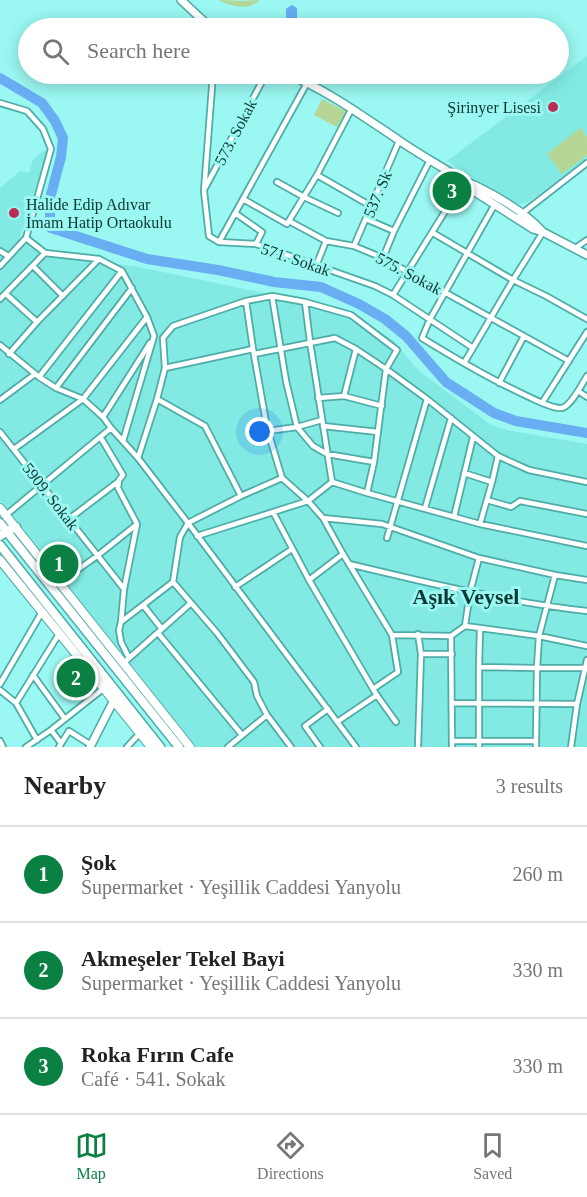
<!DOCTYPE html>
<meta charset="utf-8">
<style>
body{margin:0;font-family:"Times New Roman",serif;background:#f6f6f6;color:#222}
.you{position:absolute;left:260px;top:432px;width:21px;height:21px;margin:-15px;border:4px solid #fff;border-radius:50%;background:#1a73e8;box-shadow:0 0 0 9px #1a73e833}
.badge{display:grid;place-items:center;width:39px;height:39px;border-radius:50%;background:#0b8043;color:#fff;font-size:20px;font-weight:700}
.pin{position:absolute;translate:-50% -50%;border:3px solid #fff;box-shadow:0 2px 6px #0006}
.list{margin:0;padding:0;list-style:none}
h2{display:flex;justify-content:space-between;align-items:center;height:78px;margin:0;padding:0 24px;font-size:26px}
h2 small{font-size:20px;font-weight:400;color:#767676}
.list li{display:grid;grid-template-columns:39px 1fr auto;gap:18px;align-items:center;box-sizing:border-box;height:96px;padding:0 24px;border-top:2px solid #e0e0e0}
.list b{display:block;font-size:22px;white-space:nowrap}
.list p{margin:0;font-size:20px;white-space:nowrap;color:#767676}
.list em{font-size:20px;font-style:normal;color:#767676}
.icon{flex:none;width:33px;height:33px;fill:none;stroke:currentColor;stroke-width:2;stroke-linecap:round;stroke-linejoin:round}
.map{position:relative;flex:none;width:587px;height:747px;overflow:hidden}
.search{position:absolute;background:#fff;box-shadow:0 3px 15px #0003;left:18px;right:18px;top:18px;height:66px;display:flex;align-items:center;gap:15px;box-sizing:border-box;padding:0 21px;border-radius:33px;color:#767676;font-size:22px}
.sheet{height:366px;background:#fff}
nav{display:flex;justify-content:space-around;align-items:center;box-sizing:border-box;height:84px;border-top:2px solid #e0e0e0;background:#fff;font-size:16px;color:#767676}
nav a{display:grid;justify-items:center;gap:3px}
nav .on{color:#0b8043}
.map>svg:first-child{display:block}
.built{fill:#82eae3}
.green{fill:#b6d696}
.water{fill:#69adf2}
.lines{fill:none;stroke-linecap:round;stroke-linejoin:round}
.river{stroke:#69adf2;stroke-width:10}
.minor-casing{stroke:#4eaca7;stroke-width:8}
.secondary-casing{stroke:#4eaca7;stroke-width:10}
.primary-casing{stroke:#4eaca7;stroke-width:10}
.trunk-casing{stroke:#4eaca7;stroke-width:11}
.minor{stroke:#fff;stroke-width:4.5}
.secondary{stroke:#fff;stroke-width:7}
.primary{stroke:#fff;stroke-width:8}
.trunk{stroke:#fff;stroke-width:8}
.poi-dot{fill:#bb2b53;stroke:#9af7f1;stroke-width:2}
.labels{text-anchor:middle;stroke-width:6;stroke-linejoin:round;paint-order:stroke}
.poi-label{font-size:16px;fill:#0d3734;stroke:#9af7f1;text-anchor:end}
.street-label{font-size:16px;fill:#0d3734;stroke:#9af7f1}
.district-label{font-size:22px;font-weight:bold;fill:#0d3734;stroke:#9af7f1}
</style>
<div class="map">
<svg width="587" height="747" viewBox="0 0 587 747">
<rect width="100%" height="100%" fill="#9af7f1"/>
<path class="built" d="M 587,56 L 587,158 L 530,201 L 521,204 L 513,204 L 447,161 Z
M 48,149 L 19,240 L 22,238 L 32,240 L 47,252 L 90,261 L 134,266 L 263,293 L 308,300 L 345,309 L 393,340 L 418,370 L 491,425 L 507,430 L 587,444 L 587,747 L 196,747 L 0,501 L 0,255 L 4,252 L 0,249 L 0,188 L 20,171 L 29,173 L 33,160 L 42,152 Z"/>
<path class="green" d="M 219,0 L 244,1 L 260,0 C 248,11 232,7 219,0 Z
M 322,99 L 346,111 L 337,127 L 314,115 Z
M 580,128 L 587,137 L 587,155 L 562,174 L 547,154 Z"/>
<path class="water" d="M 292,5 L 297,8 L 297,19 L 293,24 L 289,24 L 286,18 L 286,9 L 290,6 Z"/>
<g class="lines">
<path class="river" d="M 0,78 L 42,103 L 55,121 L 63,138 L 61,157 L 49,202 L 51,228 L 147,259 L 218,270 L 274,282 L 321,287 L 359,304 L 385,319 L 406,336 L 446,382 L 494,413 L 516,421 L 587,433"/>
<defs>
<path id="minor" d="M 213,74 L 204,191 L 209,236 L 219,242 L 256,244 L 375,286 L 393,295 L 473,348 L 464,363
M 307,83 L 243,199 L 287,224 L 317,175 L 352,108
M 0,103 L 27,111 L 43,129 L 51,149 L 26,238 L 0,266
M 317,175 L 371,206
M 277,182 L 304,197 L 338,213
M 205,188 L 266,74
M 495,204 L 430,319 L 422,338 C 456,359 490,379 527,396 C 536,400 552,409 562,408 C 571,406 582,384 587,376
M 235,213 L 262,232 L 256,244
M 520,215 L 587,163
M 366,219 L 394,231
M 289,221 L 326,241 L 354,246 L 383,258 L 569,361
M 433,233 L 513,280 L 546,296 L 587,319
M 26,238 L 45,253 L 99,259 L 122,271 L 147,317 L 154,336 L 123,441
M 219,242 L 243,199
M 354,246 L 399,141
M 574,249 L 587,240
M 0,251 L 8,256
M 383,258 L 394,231 L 430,160
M 33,266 L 63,296
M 316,266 L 326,241
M 6,294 L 37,322
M 393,295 L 464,181
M 272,296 L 286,381 L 297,427 L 313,446 L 327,454 L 374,462
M 0,299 L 45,253
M 246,301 L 253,349
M 305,302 L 310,342 L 332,482
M 0,345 L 39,377 L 56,388 L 83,399 L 103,417 L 111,428 L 138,458 L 188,523 L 356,747
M 473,348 L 513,280 L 543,232
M 9,354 L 37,322 L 99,259
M 254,354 L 335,338 L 356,349 L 386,369 L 427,399 L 387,538
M 39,377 L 122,271
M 499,383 L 524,336
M 56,388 L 132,288
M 578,391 L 587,397
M 344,396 L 382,406
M 318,398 L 344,396 L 356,349
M 157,399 L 205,426 L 241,496
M 427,399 L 498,456 L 529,470 L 587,482
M 0,400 L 35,374
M 542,403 L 587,332
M 103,417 L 150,343
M 323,426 L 378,432
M 268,431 L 297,427 L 322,420
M 0,432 L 124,589
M 101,438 L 123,475 L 119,480 L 118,488 L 137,524 L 124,589 L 121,622 L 119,630 L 121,642 L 129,658
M 14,449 L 83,399 L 147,317
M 138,458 L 157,399 L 165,368
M 464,473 L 492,482
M 282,478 L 308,501 L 323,518 L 343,554 L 392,635 L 398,672 L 373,689
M 487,500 L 511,507 L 520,501 L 587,514
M 425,508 L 451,418
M 273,512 L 309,580 L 376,694 L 396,722
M 6,515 L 111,428
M 454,517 L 473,437
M 323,518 L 382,524 L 479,558 L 470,592 L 465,626 L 480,628
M 69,519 L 119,481
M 480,524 L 492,482 L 498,456
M 197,536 L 308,501 L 332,482 L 367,493
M 479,558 L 555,575 L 587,580
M 349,564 C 428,583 506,602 587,611
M 555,575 L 539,636 L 537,668 L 587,668
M 309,580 L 343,554
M 173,582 L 217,633 L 254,682 L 257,696 L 267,715 L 291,747
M 59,583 L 97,556 L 136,525
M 235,587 L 292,549
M 143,605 L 162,629
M 121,622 L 173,582 L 180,537 L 188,523 L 241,496 L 282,478 L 267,428 L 253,349 L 165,368 L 163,338 L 173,326 L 246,301 L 272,296 L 305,302 L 351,315 L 397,350 L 386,369 L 374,462 L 367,493 L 480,524 L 587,546
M 158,633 L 242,735
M 418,634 L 421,654 L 418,747
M 392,635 L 451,636 L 465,626
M 451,636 L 452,747
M 421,654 L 452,654
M 127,660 L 191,603
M 479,667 L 480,628 L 539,636 L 587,646
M 33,675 L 65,719
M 0,684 L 42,612
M 0,690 L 16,703 L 59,634
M 16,703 L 37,740
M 452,703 L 577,704
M 337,722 L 377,695
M 51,730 L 61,743
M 0,741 L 3,747
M 452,741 L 536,741 L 536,747
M 26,747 L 51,730 L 104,688
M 59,747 L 69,731 L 91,745
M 127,747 L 140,733
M 228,747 L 267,715
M 320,747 L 305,726 L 328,709
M 479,747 L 479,667 L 537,668 L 536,741
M 571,747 L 577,704 L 587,660"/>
<path id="secondary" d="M 181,0 L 211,28
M 287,74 C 327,90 361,115 397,139 C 417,153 439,165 459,178 C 466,182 473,184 480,188 C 502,199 527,214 543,232
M 466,183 L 475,192 L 533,229 L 543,232 L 587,255
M 90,747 L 114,700"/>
<path id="primary" d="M 0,508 L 190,747
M 0,560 L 151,747"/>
<path id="trunk" d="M 0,523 L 179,747
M 0,536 L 7,531 L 16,527
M 0,545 L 160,747"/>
</defs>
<use href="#minor" class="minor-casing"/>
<use href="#secondary" class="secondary-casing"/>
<use href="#primary" class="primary-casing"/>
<use href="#trunk" class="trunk-casing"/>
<use href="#minor" class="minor"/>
<use href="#secondary" class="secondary"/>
<use href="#primary" class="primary"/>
<use href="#trunk" class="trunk"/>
</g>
<g class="poi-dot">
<circle cx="553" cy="107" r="6"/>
<circle cx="14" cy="213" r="6"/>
</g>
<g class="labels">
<g class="poi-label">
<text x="541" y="113">Şirinyer Lisesi</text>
<text x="26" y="210" text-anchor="start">Halide Edip Adıvar<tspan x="26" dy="18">İmam Hatip Ortaokulu</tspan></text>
</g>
<g class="street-label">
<text transform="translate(235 132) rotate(-62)" y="6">573. Sokak</text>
<text transform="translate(377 194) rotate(-67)" y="6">537. Sk</text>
<text transform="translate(296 259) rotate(19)" y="6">571. Sokak</text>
<text transform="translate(409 273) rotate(28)" y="6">575. Sokak</text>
<text transform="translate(51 496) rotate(52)" y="6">5909. Sokak</text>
</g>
<g class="district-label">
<text x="466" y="604">Aşık Veysel</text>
</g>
</g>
</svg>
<div class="you"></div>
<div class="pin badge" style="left:59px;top:564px">1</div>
<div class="pin badge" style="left:76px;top:678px">2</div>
<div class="pin badge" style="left:452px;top:191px">3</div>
<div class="search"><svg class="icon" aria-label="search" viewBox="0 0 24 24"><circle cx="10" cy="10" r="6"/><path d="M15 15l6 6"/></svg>Search here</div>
</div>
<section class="sheet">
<h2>Nearby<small>3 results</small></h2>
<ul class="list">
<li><span class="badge">1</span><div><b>Şok</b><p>Supermarket · Yeşillik Caddesi Yanyolu</p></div><em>260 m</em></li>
<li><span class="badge">2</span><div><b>Akmeşeler Tekel Bayi</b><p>Supermarket · Yeşillik Caddesi Yanyolu</p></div><em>330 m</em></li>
<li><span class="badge">3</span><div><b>Roka Fırın Cafe</b><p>Café · 541. Sokak</p></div><em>330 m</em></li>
</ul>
</section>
<nav>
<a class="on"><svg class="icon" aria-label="map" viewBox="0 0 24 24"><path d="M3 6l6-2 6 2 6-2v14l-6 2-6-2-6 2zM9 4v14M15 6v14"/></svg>Map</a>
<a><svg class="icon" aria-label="directions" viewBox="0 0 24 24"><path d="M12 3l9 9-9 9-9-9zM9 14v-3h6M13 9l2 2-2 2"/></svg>Directions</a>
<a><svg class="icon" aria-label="saved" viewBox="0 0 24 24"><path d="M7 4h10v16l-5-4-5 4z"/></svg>Saved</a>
</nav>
